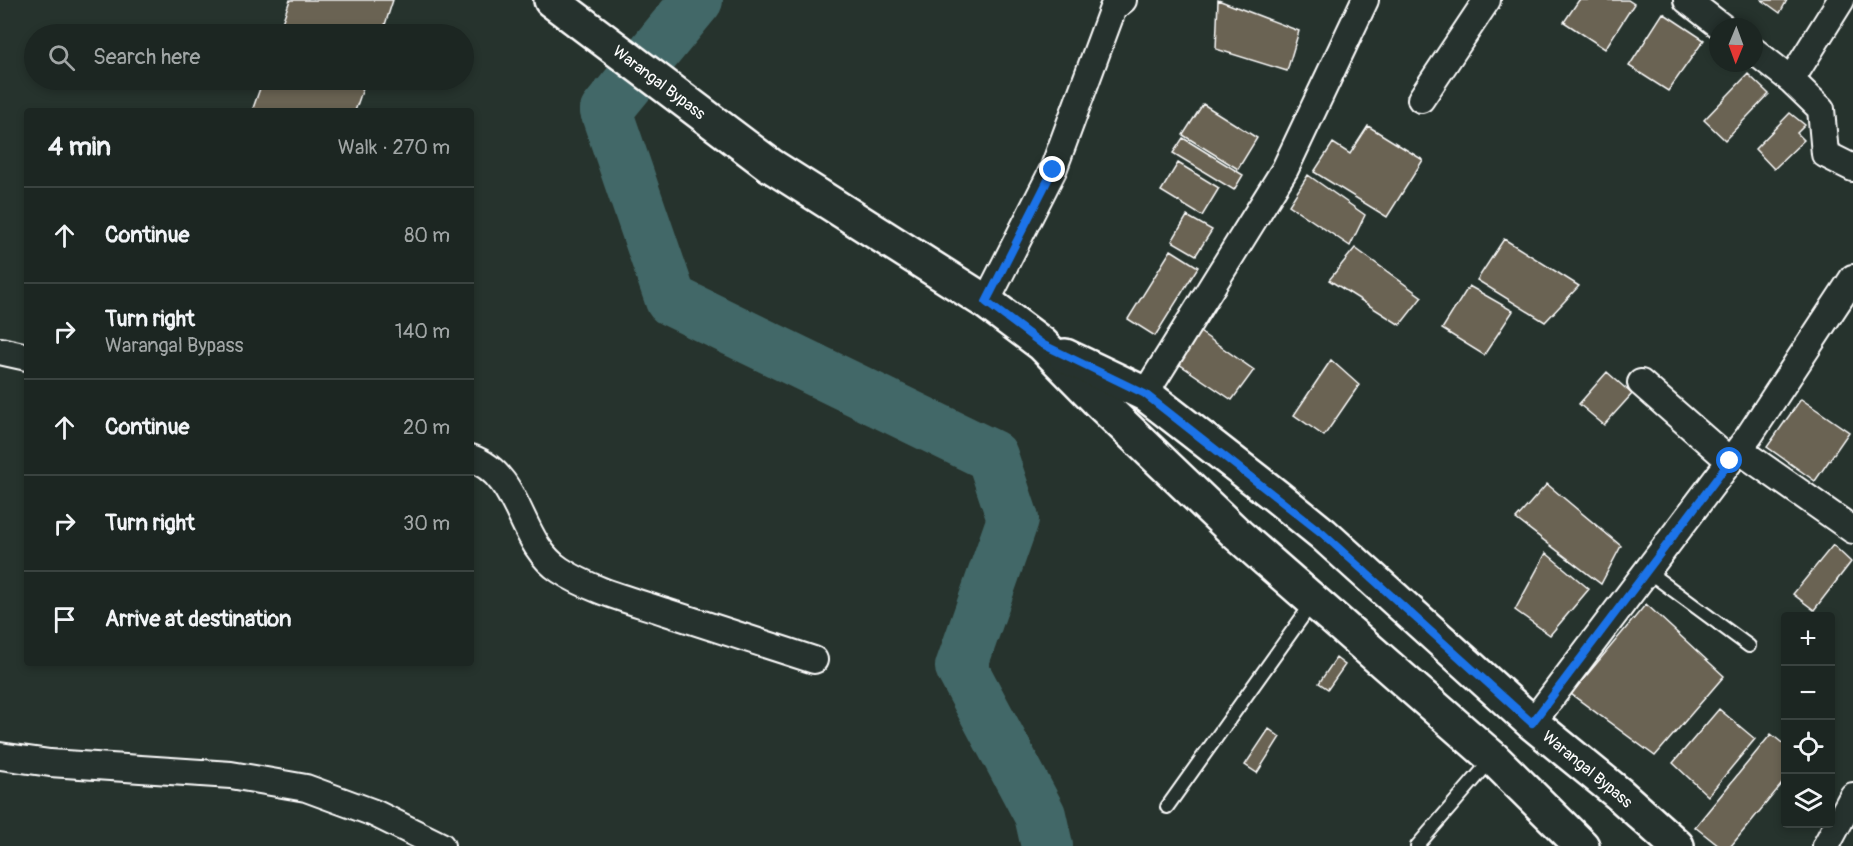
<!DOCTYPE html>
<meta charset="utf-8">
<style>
body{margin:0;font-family:Pangolin,sans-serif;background:#252e2a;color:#f1f3f6}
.controls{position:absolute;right:18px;bottom:18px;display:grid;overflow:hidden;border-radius:6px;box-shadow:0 3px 9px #0003}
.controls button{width:54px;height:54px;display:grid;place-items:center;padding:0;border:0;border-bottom:2px solid #3a4340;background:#1c2622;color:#f1f3f6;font:30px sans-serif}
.compass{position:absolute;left:1709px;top:18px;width:54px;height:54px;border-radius:50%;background:#1c2622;box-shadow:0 3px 9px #0003;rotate:181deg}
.stop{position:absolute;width:18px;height:18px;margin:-14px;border:4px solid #1a73e8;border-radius:50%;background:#fff}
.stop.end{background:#1a73e8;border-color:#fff;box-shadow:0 2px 6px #0008}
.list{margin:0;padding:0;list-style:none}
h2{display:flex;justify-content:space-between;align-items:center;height:78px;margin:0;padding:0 24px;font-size:26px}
h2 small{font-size:20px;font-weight:400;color:#a0a5a5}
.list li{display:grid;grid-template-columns:39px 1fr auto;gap:18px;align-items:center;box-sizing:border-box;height:96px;padding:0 24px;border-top:2px solid #3a4340}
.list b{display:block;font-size:22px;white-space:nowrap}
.list p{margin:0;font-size:20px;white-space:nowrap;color:#a0a5a5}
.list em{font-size:20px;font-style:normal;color:#a0a5a5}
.icon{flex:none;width:33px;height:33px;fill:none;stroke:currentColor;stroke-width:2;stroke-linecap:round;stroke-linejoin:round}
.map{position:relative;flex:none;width:1853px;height:846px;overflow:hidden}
.search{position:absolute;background:#1c2622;box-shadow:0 3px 9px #0003;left:24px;top:24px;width:450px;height:66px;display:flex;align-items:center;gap:15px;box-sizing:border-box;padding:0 21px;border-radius:33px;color:#a0a5a5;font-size:22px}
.panel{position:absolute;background:#1c2622;box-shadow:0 3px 9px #0003;left:24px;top:108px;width:450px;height:558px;border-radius:6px}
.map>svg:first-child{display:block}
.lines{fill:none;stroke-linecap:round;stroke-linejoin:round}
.river{stroke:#436867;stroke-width:52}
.building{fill:#6a6352;stroke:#fff;stroke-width:1.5}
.service-casing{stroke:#fff;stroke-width:16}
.minor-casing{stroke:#fff;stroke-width:30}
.secondary-casing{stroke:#fff;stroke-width:38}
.service{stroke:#26332d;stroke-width:12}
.minor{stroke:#26332d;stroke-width:26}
.secondary{stroke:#26332d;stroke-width:33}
.route{stroke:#1a73e8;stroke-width:8}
.labels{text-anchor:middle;stroke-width:6;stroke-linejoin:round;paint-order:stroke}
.street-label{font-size:16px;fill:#fff;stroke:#26332d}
</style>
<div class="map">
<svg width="1853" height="846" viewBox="0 0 1853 846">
<rect width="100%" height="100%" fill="#26332d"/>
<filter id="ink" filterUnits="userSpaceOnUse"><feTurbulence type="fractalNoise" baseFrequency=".0167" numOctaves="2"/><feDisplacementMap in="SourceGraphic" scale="12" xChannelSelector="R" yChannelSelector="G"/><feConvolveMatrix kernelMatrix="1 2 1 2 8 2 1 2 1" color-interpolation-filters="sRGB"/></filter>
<g filter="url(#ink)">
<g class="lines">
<path class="river" d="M 697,0 L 606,111 L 671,300 L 992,456 L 1013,519 L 961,667 L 1040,815 L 1047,846"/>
</g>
<path class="building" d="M 290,0 L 393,0 L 382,34 L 278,34 Z
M 1218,0 L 1299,31 L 1287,71 L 1216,49 Z
M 1579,0 L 1628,0 L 1634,4 L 1605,49 L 1564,22 Z
M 1762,0 L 1787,0 L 1780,13 Z
M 1663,13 L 1704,40 L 1668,91 L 1629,66 Z
M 1748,74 L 1769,94 L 1725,140 L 1704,120 Z
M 263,80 L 366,80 L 355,111 L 252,111 Z
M 1203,104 L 1257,138 L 1238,169 L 1183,135 Z
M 1790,113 L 1805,125 L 1797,133 L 1804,140 L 1774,169 L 1755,149 Z
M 1368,126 L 1423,160 L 1387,217 L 1314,172 L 1333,143 L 1350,154 Z
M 1183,138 L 1243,175 L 1234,190 L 1173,153 Z
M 1178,163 L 1219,188 L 1202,216 L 1161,191 Z
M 1308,175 L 1365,215 L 1350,246 L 1289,205 Z
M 1187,216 L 1212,230 L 1196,255 L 1172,241 Z
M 1504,239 L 1579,286 L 1545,322 L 1477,280 Z
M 1355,248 L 1422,297 L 1400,325 L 1329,280 Z
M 1171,250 L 1198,267 L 1155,336 L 1128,319 Z
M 1469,286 L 1513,311 L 1484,355 L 1442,329 Z
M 1197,330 L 1254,370 L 1232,400 L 1176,362 Z
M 1331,360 L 1359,385 L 1324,436 L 1294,415 Z
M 1607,372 L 1632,394 L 1604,425 L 1579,404 Z
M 1801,399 L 1849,432 L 1815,481 L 1767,447 Z
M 1547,484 L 1621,546 L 1601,584 L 1516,519 Z
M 1833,545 L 1851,562 L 1814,610 L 1793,594 Z
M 1546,553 L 1589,589 L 1550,635 L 1515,610 Z
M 1646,604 L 1724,676 L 1655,756 L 1571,694 Z
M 1336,658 L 1345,665 L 1328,689 L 1319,683 Z
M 1719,709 L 1755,739 L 1708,796 L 1673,763 Z
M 1269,729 L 1280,737 L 1257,773 L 1245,765 Z
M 1771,734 L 1786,746 L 1786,779 L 1731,846 L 1719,846 L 1695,827 Z"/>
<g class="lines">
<defs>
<path id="service" d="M 1647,571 L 1749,646
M 1167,807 L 1313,602
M 1417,846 L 1492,759"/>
<path id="minor" d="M 1687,0 L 1722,27
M 1754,51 L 1791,80 L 1841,0
M 1791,80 L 1821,109 L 1825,154 L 1853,168
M 1421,99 L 1487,0
M 986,302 L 1053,170 L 1113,8 L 1123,0
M 0,351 L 27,357
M 1641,383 L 1730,461
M 1145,394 L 1285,169 L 1365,0
M 1739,450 L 1853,530
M 471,458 C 522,476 518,543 560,570 C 592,591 630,600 666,612 C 715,628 764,644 814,660
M 1532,723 L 1749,436 L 1853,278
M 0,756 L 50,763 L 231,775 L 306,788 L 374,813 L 441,846
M 1826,846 L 1853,796"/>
<g id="secondary">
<path id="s1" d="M 551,0 L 770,165 L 986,302 L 1042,344 L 1097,400 L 1238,535 L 1493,758 L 1582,846"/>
<path id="s2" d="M 1065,356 L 1145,394 L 1276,496 L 1323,534 L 1532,723 L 1618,793 L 1677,846"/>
</g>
</defs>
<use href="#service" class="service-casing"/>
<use href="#minor" class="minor-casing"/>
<use href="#secondary" class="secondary-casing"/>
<use href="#service" class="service"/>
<use href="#minor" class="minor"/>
<use href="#secondary" class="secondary"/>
</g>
</g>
<g class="lines" filter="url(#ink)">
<path class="route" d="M 1053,170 L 986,302 L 1042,344 L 1145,394 L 1323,534 L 1532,723 L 1730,461"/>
</g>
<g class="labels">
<g class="street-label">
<text dy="6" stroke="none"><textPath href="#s1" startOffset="136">Warangal Bypass</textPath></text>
<text dy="6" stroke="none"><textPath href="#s2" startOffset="669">Warangal Bypass</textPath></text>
</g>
</g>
</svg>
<div class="controls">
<button>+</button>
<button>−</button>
<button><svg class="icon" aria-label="locate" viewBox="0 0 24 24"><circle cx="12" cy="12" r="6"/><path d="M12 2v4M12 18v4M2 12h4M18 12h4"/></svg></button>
<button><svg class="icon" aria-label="layers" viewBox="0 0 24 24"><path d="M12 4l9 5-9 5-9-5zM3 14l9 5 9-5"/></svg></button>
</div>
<svg class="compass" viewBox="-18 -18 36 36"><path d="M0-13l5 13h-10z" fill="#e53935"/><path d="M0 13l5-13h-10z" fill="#a0a5a5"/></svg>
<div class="stop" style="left:1730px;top:461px"></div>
<div class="stop end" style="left:1053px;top:170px"></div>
<div class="search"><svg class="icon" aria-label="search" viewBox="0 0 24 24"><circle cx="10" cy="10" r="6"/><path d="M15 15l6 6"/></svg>Search here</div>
<section class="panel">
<h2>4 min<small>Walk · 270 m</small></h2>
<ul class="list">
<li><svg class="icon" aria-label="ahead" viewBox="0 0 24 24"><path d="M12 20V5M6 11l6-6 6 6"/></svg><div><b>Continue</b></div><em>80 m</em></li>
<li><svg class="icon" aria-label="right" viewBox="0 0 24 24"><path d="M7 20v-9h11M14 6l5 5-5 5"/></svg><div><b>Turn right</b><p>Warangal Bypass</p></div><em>140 m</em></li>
<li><svg class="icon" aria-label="ahead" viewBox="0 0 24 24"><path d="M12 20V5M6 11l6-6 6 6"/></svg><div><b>Continue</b></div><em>20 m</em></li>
<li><svg class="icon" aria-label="right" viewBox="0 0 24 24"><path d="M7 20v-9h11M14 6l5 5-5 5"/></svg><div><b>Turn right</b></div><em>30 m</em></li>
<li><svg class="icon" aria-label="arrive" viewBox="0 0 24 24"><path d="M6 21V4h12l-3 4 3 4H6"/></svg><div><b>Arrive at destination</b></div></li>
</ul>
</section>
</div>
